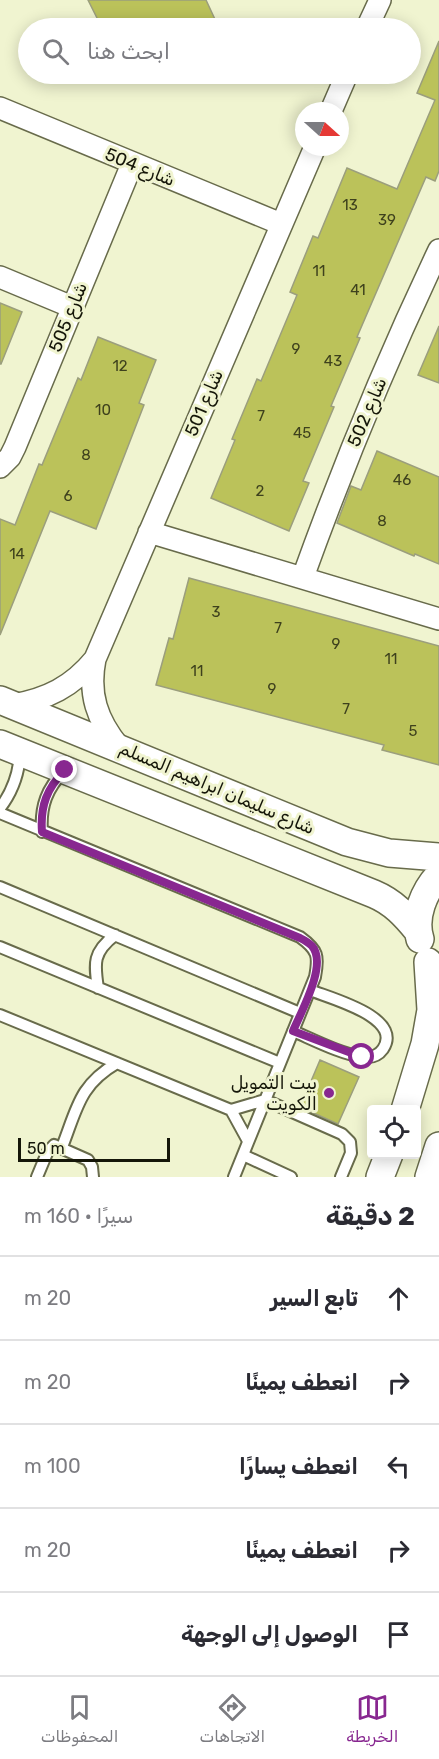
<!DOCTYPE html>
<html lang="ar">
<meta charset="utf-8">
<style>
body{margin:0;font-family:Rubik,Cairo,sans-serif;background:#f2f2f3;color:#2b2b33;direction:rtl}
.controls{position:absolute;right:18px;bottom:18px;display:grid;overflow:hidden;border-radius:6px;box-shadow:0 3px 15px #0003}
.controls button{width:54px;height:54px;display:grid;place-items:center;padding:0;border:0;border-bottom:2px solid #e1e1e2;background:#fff;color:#2b2b33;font:30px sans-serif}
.compass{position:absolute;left:295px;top:102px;width:54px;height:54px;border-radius:50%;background:#fff;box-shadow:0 3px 15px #0003;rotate:111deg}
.scale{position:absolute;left:18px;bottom:15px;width:152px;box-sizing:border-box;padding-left:6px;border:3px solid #151609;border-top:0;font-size:16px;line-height:21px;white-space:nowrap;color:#151609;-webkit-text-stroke:4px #f0f4d0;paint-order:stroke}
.stop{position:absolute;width:18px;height:18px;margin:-14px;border:4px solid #882790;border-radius:50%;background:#fff}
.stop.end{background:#882790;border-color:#fff;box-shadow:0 2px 6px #0008}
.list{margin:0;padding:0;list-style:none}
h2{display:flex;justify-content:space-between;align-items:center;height:78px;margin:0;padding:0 24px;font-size:26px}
h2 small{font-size:20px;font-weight:400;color:#7c7c81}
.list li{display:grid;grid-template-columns:39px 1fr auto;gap:18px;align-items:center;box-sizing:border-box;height:84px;padding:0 24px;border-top:2px solid #e1e1e2}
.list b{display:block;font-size:22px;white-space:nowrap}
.list em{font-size:20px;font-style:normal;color:#7c7c81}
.icon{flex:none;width:33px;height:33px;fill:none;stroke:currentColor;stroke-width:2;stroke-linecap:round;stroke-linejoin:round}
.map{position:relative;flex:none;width:439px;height:1177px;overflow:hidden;direction:ltr}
.search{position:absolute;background:#fff;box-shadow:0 3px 15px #0003;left:18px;right:18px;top:18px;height:66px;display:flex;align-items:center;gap:15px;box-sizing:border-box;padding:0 21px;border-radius:33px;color:#7c7c81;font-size:22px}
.sheet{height:498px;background:#fff}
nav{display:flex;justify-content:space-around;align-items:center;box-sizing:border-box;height:84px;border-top:2px solid #e1e1e2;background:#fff;font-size:16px;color:#7c7c81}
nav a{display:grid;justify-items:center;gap:3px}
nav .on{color:#882790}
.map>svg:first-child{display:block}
.building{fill:#bbc25a;stroke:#9b9e7d;stroke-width:1.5}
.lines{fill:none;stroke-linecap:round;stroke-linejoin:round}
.service-casing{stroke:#686b4b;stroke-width:14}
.minor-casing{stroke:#686b4b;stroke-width:24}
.tertiary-casing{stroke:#686b4b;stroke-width:30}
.service{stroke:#fff;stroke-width:10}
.minor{stroke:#fff;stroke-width:21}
.tertiary{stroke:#fff;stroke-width:27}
.route{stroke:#882790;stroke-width:8}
.poi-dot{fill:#882790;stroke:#f0f4d0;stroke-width:2}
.labels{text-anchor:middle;stroke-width:6;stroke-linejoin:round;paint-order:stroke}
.number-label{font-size:15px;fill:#3e411d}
.street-label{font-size:18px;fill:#151609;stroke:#f0f4d0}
.poi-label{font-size:18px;fill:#151609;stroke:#f0f4d0;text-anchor:end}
</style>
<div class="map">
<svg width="439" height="1177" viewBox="0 0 439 1177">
<rect width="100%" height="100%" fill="#f0f4d0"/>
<path class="building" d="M 88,0 L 206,0 L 219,28 L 102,28 Z
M 439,41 L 439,171 L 435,181 L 426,177 L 357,337 L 360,338 L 331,406 L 334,407 L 303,481 L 309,483 L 289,531 L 211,498 L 235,440 L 232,439 L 257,379 L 261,381 L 297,295 L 290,292 L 313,236 L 318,238 L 347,168 L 397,189 L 435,100 L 417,93 Z
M 0,303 L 22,312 L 1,364 L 0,364 Z
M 439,326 L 439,383 L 418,375 Z
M 98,337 L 156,360 L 139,403 L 144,405 L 96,529 L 50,511 L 0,635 L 0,519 L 15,525 L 39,464 L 42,465 L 78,378 L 81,380 Z
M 377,451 L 439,477 L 439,564 L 415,554 L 414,556 L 337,523 L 351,486 L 361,490 Z
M 189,578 L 439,646 L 439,765 L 382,750 L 384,745 L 156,685 L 169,638 L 173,639 Z
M 320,1060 L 359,1077 L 338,1124 L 300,1107 Z"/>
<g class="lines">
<defs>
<path id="service" d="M 0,808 C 13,791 19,774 20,753
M 0,813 L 300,937 C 318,950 319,956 315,977 L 234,1177
M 42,832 C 40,806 47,788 65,770
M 0,887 L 300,1013
M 0,947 L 280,1063
M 98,988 C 94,963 93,952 115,935
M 0,1015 L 231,1110 L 265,1100 L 342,1134 L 350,1142 L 351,1153 L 341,1177
M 293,1031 C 314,1040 341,1054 363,1057 C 371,1058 378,1056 383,1049 C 404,1017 329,998 310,990
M 231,1110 L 248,1141
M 62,1147 C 77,1109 79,1085 117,1063
M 243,1155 L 291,1177
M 37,1177 L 47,1153 L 54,1145 L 88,1160 L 92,1167 L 93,1177"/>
<path id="minor" d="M 367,28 L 380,0
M 0,108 L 281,224
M 331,111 L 347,74
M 0,277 L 72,307
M 0,467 L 10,457 L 15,447 L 132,164
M 149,532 L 439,619
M 303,577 C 343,466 388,357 439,250
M 13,705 C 47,699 72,687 95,659
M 119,747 C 97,720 88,694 95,659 L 315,147"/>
<path id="tertiary" d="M 0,700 L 347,842 L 389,853 L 439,857
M 0,744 L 374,894 C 393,902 405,915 418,931
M 420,939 C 413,917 424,891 439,875
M 405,1110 L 425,1044 L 431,1010 L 428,962
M 380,1177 L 389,1154
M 429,1177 L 439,1146"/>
</defs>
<use href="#service" class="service-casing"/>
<use href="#minor" class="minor-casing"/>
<use href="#tertiary" class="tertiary-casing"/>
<use href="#service" class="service"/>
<use href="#minor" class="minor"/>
<use href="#tertiary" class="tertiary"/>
</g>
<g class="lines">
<path class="route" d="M 65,770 C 47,788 40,806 42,832 L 300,938 C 304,940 309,943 312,946 C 328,964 301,1012 293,1031 L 362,1057"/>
</g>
<circle class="poi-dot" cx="329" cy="1093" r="6"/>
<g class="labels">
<g class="number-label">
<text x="350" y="210">13</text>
<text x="387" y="225">39</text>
<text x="319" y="276">11</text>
<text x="358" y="295">41</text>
<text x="296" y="354">9</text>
<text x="333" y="366">43</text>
<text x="120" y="371">12</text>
<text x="103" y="415">10</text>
<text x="261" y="421">7</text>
<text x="302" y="438">45</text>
<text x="86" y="460">8</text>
<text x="402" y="485">46</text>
<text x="260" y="496">2</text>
<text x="68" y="501">6</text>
<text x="382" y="526">8</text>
<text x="17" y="559">14</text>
<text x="216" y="617">3</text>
<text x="278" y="633">7</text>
<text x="336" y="649">9</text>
<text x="391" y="664">11</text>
<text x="197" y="676">11</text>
<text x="272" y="694">9</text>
<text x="346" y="714">7</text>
<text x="413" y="736">5</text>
</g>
<g class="street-label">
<text transform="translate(140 167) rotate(22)" y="6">شارع 504</text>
<text transform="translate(68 317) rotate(-68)" y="6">شارع 505</text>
<text transform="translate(204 403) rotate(-67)" y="6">شارع 501</text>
<text transform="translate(367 412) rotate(-67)" y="6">شارع 502</text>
<text transform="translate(217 788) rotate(23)" y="6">شارع سليمان ابراهيم المسلم</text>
</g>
<g class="poi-label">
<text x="317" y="1089">بيت التمويل<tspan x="317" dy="21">الكويت</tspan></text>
</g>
</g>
</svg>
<div class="controls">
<button><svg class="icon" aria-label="locate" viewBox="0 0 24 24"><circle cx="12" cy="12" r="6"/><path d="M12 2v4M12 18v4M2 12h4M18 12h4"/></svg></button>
</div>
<svg class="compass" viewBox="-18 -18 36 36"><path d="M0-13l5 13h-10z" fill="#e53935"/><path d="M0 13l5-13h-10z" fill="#7c7c81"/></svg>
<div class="scale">50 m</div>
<div class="stop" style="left:362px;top:1057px"></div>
<div class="stop end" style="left:65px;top:770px"></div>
<div class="search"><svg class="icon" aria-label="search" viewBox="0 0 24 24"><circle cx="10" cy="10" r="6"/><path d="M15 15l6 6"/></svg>ابحث هنا</div>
</div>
<section class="sheet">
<h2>2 دقيقة<small>سيرًا · 160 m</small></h2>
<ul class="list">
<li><svg class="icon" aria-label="ahead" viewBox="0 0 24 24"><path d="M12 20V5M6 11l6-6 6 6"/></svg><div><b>تابع السير</b></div><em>20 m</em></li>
<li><svg class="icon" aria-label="right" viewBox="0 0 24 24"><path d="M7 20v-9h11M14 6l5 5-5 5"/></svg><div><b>انعطف يمينًا</b></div><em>20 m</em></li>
<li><svg class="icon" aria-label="left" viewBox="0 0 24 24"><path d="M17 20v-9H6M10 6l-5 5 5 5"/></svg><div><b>انعطف يسارًا</b></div><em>100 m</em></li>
<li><svg class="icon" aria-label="right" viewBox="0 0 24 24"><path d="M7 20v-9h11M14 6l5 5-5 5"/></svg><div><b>انعطف يمينًا</b></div><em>20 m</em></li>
<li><svg class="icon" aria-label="arrive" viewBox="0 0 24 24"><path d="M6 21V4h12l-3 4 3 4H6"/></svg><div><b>الوصول إلى الوجهة</b></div></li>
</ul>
</section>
<nav>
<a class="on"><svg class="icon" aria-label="map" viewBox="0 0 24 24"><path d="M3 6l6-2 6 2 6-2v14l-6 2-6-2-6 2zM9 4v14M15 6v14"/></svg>الخريطة</a>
<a><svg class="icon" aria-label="directions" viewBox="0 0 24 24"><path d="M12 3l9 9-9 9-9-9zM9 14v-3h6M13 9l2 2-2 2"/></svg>الاتجاهات</a>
<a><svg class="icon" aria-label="saved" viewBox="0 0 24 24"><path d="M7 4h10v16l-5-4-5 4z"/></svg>المحفوظات</a>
</nav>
